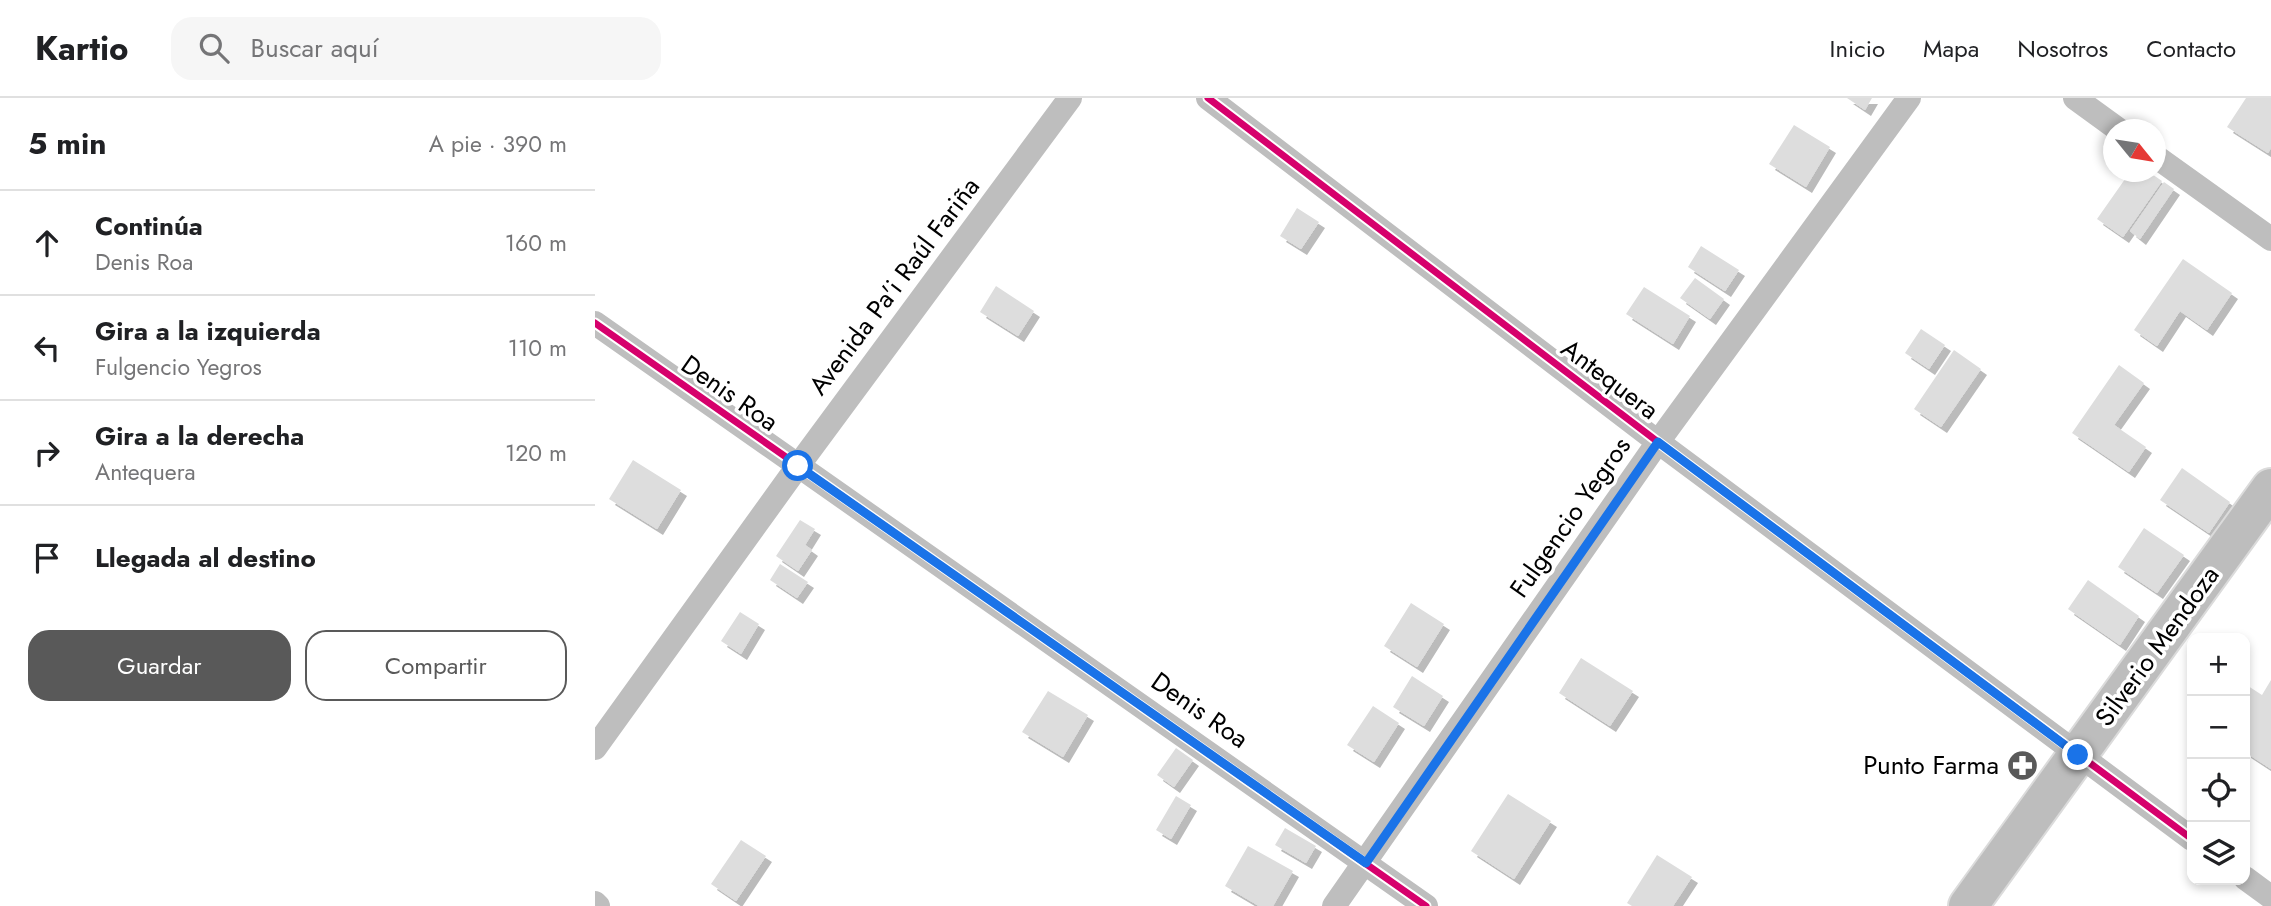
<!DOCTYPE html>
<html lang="es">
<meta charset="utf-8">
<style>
body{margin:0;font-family:Jost,sans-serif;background:#f6f6f6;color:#202124}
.controls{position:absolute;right:21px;bottom:21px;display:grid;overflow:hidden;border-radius:14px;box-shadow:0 4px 10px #0003}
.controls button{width:63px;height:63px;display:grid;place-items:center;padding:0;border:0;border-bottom:2px solid #e0e0e0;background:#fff;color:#202124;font:35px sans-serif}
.compass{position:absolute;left:1508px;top:21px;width:63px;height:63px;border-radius:50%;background:#fff;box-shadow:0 4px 10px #0003;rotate:120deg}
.stop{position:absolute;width:21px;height:21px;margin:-16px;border:5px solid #1a73e8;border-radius:50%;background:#fff}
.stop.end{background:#1a73e8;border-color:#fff;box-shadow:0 2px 7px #0008}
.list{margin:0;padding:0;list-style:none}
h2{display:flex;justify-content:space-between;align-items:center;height:91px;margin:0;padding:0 28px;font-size:30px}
h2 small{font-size:23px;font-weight:400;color:#757577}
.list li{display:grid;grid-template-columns:46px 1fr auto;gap:21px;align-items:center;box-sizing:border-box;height:105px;padding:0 28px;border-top:2px solid #e0e0e0}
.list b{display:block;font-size:26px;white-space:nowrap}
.list p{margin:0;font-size:23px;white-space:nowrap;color:#757577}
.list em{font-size:23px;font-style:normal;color:#757577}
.actions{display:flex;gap:14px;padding:21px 28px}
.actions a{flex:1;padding:16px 0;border:2px solid #595959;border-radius:21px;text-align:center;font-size:24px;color:#595959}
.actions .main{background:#595959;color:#fff}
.icon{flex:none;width:38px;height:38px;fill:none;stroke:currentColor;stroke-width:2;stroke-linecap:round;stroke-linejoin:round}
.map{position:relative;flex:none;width:1676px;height:808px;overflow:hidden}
header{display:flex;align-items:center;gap:42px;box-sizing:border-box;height:98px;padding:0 35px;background:#fff;border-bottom:2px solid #e0e0e0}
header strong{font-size:33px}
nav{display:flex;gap:38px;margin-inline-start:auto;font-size:24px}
.search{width:490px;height:63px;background:#f6f6f6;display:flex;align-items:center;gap:18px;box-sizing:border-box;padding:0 24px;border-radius:21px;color:#757577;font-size:26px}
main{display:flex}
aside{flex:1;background:#fff}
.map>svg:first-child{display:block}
.building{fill:#ddd;filter:url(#shadow)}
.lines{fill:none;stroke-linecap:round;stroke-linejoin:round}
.trunk-casing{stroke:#dbdbdb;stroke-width:42}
.minor{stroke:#bebebe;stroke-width:24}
.trunk{stroke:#bdbdbd;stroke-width:38}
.cycleway-casing{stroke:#fff;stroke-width:11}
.cycleway{stroke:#d6006c;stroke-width:7}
.route{stroke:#1a73e8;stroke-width:9}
.labels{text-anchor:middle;stroke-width:7;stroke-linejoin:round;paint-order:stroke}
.street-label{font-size:26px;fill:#000;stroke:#fff}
.poi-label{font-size:26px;fill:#000;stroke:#fff;text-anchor:end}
</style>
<header>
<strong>Kartio</strong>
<div class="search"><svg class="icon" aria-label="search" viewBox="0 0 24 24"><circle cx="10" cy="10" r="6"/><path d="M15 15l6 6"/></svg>Buscar aquí</div>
<nav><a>Inicio</a><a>Mapa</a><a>Nosotros</a><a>Contacto</a></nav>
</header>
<main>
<aside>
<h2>5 min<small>A pie · 390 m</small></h2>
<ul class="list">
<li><svg class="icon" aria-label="ahead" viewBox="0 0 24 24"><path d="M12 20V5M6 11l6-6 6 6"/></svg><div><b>Continúa</b><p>Denis Roa</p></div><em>160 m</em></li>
<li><svg class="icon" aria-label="left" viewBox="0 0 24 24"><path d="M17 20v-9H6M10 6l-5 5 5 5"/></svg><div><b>Gira a la izquierda</b><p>Fulgencio Yegros</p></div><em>110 m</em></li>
<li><svg class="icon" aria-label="right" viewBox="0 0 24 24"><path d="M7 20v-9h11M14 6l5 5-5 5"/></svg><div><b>Gira a la derecha</b><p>Antequera</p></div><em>120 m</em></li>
<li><svg class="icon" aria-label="arrive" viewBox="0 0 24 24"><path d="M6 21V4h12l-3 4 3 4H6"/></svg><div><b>Llegada al destino</b></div></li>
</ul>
<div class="actions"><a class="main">Guardar</a><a>Compartir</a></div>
</aside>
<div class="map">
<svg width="1676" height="808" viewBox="0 0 1676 808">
<defs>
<filter id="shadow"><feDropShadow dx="6" dy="6" stdDeviation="0" flood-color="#0004"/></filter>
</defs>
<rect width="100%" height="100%" fill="#fff"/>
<path class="building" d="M 1252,0 L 1277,0 L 1270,12 Z
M 1651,0 L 1676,0 L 1676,50 L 1673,55 L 1632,29 Z
M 1199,27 L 1235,49 L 1211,89 L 1174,66 Z
M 1535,74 L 1554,74 L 1567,83 L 1528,139 L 1502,121 Z
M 1569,84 L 1579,91 L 1545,141 L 1535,133 Z
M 702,110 L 724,124 L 706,151 L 685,138 Z
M 1106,148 L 1144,172 L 1130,193 L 1093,169 Z
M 1588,161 L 1637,195 L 1612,232 L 1585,213 L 1562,248 L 1539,232 Z
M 1100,180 L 1129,201 L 1115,221 L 1085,200 Z
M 401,188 L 439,213 L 423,238 L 385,214 Z
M 1049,189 L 1095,218 L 1078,246 L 1031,216 Z
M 1326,231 L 1350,247 L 1334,271 L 1310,255 Z
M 1359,252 L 1386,271 L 1346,329 L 1319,311 Z
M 1524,267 L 1549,285 L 1519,327 L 1551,349 L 1534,374 L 1477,335 Z
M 38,362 L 86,392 L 62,431 L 14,401 Z
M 1587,370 L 1635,404 L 1614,435 L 1565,402 Z
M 205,422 L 220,431 L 210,447 L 217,452 L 203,473 L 181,458 Z
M 1549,430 L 1589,457 L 1562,495 L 1523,469 Z
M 185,466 L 213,484 L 202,500 L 175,482 Z
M 1493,482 L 1544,518 L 1525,547 L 1473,511 Z
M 816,505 L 849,526 L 822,569 L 789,548 Z
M 145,514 L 164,526 L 146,556 L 126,543 Z
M 986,560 L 1038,593 L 1015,628 L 964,595 Z
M 817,578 L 848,598 L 829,628 L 798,609 Z
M 1676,582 L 1676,671 L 1650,654 L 1650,586 L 1667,597 Z
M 453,593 L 493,617 L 468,659 L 427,634 Z
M 778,608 L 804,625 L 779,664 L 752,647 Z
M 581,650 L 598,662 L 579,689 L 562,677 Z
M 913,696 L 956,723 L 919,781 L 876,753 Z
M 581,698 L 596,707 L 576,741 L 561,732 Z
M 690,730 L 721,748 L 711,765 L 680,747 Z
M 146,742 L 171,758 L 141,803 L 116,786 Z
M 653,748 L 698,773 L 678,808 L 664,808 L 630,788 Z
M 1062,757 L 1097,779 L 1078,808 L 1037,808 L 1032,805 Z"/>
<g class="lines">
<defs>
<path id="trunk" d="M 1373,808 L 1676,390"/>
</defs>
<use href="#trunk" class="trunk-casing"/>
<path class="minor" d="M 613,0 L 1063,344 L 1597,741
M 1480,0 L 1524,32
M 1560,58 L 1676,141
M 0,225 L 831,808
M 0,650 L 203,368 L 475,0
M 1650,780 L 1676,799
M 0,805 L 3,808
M 739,808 L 1063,344 L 1314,0"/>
<use href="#trunk" class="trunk"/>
<defs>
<path id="cycleway" d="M 613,0 L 1063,344 L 1597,741
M 0,225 L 831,808"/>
</defs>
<use href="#cycleway" class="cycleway-casing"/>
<use href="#cycleway" class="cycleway"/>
</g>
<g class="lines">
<path class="route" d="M 203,368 L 771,765 L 1063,344 L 1483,657"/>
</g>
<defs>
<symbol id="pharmacy-disc" viewBox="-11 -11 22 22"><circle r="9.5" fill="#595959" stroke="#fff"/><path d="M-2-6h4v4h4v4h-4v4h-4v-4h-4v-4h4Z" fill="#fff"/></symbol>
</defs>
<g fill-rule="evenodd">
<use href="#pharmacy-disc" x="1410" y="650" width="35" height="35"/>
</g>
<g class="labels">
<g class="street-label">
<text transform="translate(299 188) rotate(-53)" y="9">Avenida Pa'i Raúl Fariña</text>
<text transform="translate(1015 281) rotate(37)" y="9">Antequera</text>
<text transform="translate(135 295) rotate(35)" y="9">Denis Roa</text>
<text transform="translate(975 419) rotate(-55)" y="9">Fulgencio Yegros</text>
<text transform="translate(1562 548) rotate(-54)" y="9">Silverio Mendoza</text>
<text transform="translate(605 612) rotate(35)" y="9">Denis Roa</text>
</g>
<g class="poi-label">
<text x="1404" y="676">Punto Farma</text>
</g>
</g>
</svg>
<div class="controls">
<button>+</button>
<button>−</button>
<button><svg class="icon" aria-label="locate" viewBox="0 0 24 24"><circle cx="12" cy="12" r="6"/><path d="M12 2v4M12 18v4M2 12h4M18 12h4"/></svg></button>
<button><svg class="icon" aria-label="layers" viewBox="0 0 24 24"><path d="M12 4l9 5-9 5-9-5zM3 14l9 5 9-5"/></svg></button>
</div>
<svg class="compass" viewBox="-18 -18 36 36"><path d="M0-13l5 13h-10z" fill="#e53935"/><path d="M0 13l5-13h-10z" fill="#757577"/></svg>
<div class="stop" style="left:203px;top:368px"></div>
<div class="stop end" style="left:1483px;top:657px"></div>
</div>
</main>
